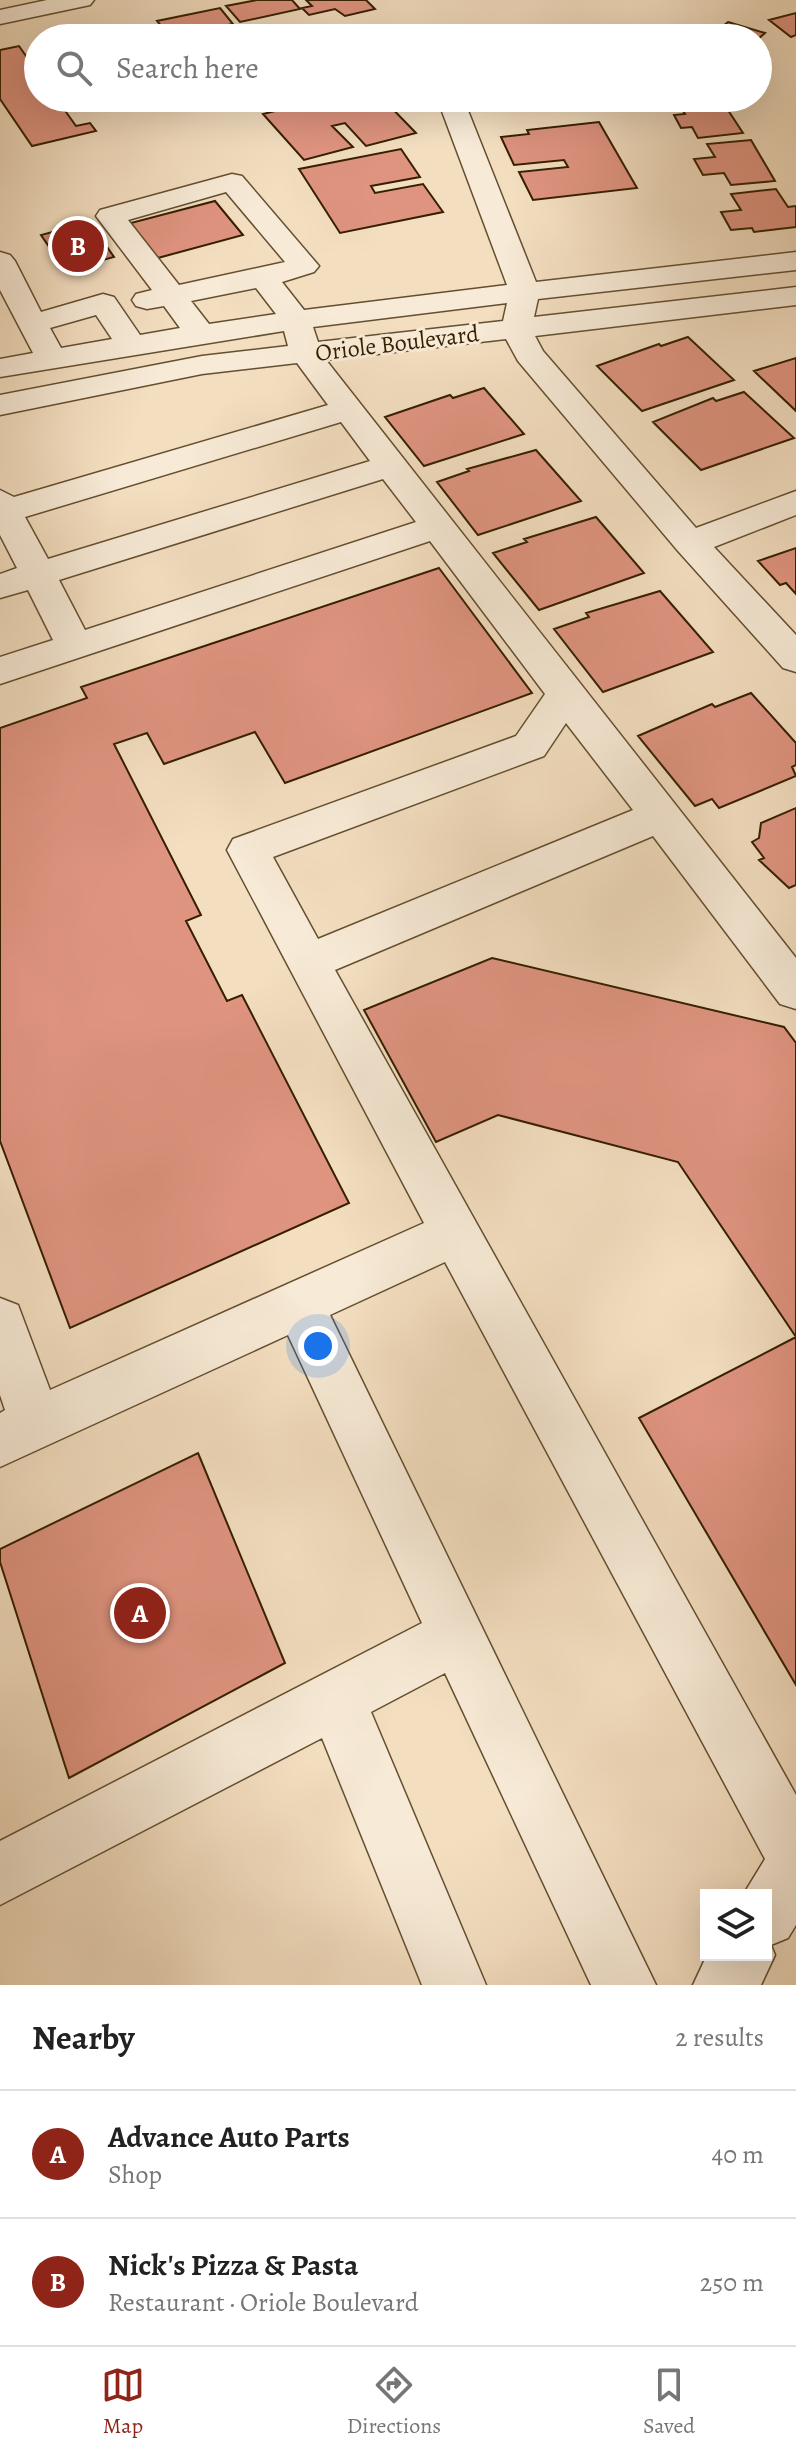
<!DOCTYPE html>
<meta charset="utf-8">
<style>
body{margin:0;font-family:Alegreya,serif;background:#f6f6f6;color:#222}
.controls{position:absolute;right:24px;bottom:24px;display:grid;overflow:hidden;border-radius:0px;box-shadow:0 8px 32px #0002}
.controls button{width:72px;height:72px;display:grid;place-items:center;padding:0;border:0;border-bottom:2px solid #e0e0e0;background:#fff;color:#222;font:40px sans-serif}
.you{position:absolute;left:318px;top:1346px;width:28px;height:28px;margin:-20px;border:6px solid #fff;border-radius:50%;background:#1a73e8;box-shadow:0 0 0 12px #1a73e833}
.badge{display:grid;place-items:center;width:52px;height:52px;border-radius:50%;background:#8f2418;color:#fff;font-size:26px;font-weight:700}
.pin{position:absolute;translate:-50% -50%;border:4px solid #fff;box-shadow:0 2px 8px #0006}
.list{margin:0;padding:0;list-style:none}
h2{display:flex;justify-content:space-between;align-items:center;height:104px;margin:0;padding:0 32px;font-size:34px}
h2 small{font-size:26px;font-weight:400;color:#767676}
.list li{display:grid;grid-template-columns:52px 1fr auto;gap:24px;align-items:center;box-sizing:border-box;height:128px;padding:0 32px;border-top:2px solid #e0e0e0}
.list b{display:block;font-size:30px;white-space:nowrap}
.list p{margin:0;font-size:26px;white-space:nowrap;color:#767676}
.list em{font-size:26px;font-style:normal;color:#767676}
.icon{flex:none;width:44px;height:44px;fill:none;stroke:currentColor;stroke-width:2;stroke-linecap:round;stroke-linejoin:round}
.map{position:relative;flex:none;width:796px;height:1985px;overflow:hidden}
.search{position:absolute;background:#fff;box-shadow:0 8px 32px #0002;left:24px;right:24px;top:24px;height:88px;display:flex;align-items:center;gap:20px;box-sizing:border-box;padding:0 28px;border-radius:44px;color:#767676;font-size:30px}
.sheet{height:360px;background:#fff}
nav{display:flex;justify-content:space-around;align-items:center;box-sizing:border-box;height:112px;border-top:2px solid #e0e0e0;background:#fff;font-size:22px;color:#767676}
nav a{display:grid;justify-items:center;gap:4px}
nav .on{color:#8f2418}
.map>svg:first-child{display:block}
.building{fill:#df9480;stroke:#351f00;stroke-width:2}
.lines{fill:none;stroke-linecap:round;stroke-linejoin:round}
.minor-casing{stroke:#644f30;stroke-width:3}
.minor{fill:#f7ead6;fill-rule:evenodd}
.labels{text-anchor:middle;stroke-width:6;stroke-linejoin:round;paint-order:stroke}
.far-street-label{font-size:24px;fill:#351f00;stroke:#f7ead6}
</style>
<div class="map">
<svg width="796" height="1985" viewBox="0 0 796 1985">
<rect width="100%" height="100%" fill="#f3dec0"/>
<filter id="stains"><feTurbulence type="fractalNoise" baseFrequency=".0025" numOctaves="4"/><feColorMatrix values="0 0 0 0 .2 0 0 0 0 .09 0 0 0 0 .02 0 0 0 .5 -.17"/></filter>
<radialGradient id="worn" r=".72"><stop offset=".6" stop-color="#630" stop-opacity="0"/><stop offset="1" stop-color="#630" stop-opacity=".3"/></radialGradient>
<path class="building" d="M 257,0 L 292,0 L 300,9 L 240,22 L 226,6 Z
M 306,0 L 366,0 L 375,9 L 345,16 L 335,9 L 309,15 L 302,8 L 312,6 Z
M 220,8 L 233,24 L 202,30 L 205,35 L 191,38 L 187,34 L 171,38 L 157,21 Z
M 796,13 L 796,35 L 791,37 L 769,20 Z
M 728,22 L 765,33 L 758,39 L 708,38 Z
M 142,27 L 151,38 L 97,36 Z
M 19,46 L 38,73 L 38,98 L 56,98 L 76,126 L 90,123 L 96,131 L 32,146 L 0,99 L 0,50 Z
M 328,98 L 382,98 L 416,133 L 366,146 L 345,123 L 332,126 L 353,147 L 304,160 L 263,114 Z
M 722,101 L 743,133 L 698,138 L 692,127 L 681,128 L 674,115 L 685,114 L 679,105 Z
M 599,122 L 637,188 L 533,200 L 519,172 L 568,167 L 564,160 L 514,165 L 501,137 L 529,134 L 527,130 Z
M 751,140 L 775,181 L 731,185 L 724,173 L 703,175 L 694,159 L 715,157 L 707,144 Z
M 401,149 L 420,177 L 371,186 L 375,193 L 423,184 L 443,212 L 340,233 L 299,169 Z
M 776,189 L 788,207 L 796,206 L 796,227 L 754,232 L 752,228 L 731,230 L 721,212 L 741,210 L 731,194 Z
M 215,201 L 243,235 L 154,259 L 127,224 Z
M 90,222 L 114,257 L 65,270 L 41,235 Z
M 688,337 L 734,380 L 642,411 L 597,366 L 659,344 L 661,346 Z
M 796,358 L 796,411 L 754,371 Z
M 484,388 L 524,434 L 424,466 L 385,417 L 450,395 L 453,398 Z
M 744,392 L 794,438 L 701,470 L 653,422 L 713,398 L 716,401 Z
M 536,450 L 581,501 L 478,535 L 437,482 L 469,471 L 467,469 Z
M 596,517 L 644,573 L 539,610 L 493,553 L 527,542 L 524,539 Z
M 796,548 L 796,594 L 786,583 L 780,585 L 758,561 Z
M 439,568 L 532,693 L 285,783 L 255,732 L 164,764 L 147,733 L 114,744 L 201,915 L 186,921 L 227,1001 L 242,995 L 349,1203 L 70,1328 L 0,1141 L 0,728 L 87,698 L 81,687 Z
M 660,591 L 713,652 L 603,692 L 554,629 L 589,617 L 586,613 Z
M 751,693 L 796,743 L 796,765 L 792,767 L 796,776 L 719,808 L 712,799 L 695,806 L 638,736 L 712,704 L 715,707 Z
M 796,808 L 796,885 L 789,888 L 759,860 L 764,858 L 752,842 L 759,838 L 761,823 Z
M 492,958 L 784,1027 L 796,1043 L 796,1337 L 678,1162 L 498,1115 L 436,1142 L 364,1010 Z
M 796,1337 L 796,1685 L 639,1418 Z
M 198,1453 L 285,1663 L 69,1778 L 0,1562 L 0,1549 Z"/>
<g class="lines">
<defs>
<path id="minor" d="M 47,0 L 94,0 L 90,5 L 0,24 L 0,10 Z
M 437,98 L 463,98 L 536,282 L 796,252 L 796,270 L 538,299 L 534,317 L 796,287 L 796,305 L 535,336 L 543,351 L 696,528 L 796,491 L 796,515 L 714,547 L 796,635 L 796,672 L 783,668 L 678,551 L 518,361 L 506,339 L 326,360 L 796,958 L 796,1009 L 780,1004 L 653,836 L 335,970 L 796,1795 L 796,1925 L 788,1938 L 771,1945 L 775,1955 L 761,1985 L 693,1985 L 707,1955 L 766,1955 L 766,1895 L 743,1895 L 765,1859 L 445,1262 L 330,1315 L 656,1985 L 591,1985 L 445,1673 L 371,1712 L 486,1985 L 422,1985 L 322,1738 L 0,1905 L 0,1841 L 422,1623 L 288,1335 L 0,1467 L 0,1413 L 5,1410 L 0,1395 L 0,1298 L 18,1305 L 50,1390 L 424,1223 L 227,850 L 233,839 L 516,736 L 545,694 L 430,541 L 0,684 L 0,657 L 53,640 L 28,590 L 0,598 L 0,574 L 17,568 L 0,535 L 0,490 L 14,497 L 328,405 L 297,363 L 202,374 L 0,415 L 0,395 L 202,356 L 288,346 L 284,331 L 0,377 L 0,359 L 33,353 L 0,290 L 0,252 L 10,255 L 15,261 L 41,312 L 103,294 L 114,297 L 140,335 L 180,328 L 164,306 L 147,309 L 136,306 L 132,300 L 136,294 L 152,290 L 96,216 L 100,210 L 232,174 L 242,176 L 319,266 L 314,272 L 282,282 L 304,310 L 507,285 ZM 226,192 L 285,262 L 179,285 L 128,220 ZM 256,288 L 276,314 L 209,324 L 191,301 ZM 507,303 L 503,321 L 318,342 L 313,327 ZM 96,315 L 112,339 L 61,348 L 50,328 ZM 341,422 L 370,461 L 48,559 L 25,517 ZM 383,479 L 416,522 L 85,630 L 59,580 ZM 566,723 L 633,810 L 318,939 L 273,857 L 544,756 Z"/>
</defs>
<use href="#minor" class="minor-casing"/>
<use href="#minor" class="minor"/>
</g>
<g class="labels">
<g class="far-street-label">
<text transform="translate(397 343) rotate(-7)" y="8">Oriole Boulevard</text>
</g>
</g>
<rect width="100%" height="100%" filter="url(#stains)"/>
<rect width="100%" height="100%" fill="url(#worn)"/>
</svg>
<div class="controls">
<button><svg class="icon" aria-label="layers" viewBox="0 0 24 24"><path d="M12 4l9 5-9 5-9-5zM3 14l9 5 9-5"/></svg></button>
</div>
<div class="you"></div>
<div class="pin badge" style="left:140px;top:1613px">A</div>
<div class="pin badge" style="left:78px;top:246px">B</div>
<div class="search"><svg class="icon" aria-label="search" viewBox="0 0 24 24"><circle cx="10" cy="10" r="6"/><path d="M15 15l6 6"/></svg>Search here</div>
</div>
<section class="sheet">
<h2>Nearby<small>2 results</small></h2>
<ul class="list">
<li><span class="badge">A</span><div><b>Advance Auto Parts</b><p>Shop</p></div><em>40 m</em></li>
<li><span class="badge">B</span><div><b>Nick's Pizza &amp; Pasta</b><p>Restaurant · Oriole Boulevard</p></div><em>250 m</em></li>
</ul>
</section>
<nav>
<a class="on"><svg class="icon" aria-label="map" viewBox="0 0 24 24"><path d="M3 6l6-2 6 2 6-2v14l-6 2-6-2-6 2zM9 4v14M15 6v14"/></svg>Map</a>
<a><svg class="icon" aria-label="directions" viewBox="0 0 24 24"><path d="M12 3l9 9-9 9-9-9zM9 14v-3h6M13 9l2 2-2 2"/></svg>Directions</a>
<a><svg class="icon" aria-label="saved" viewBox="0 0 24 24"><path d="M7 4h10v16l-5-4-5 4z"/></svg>Saved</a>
</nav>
